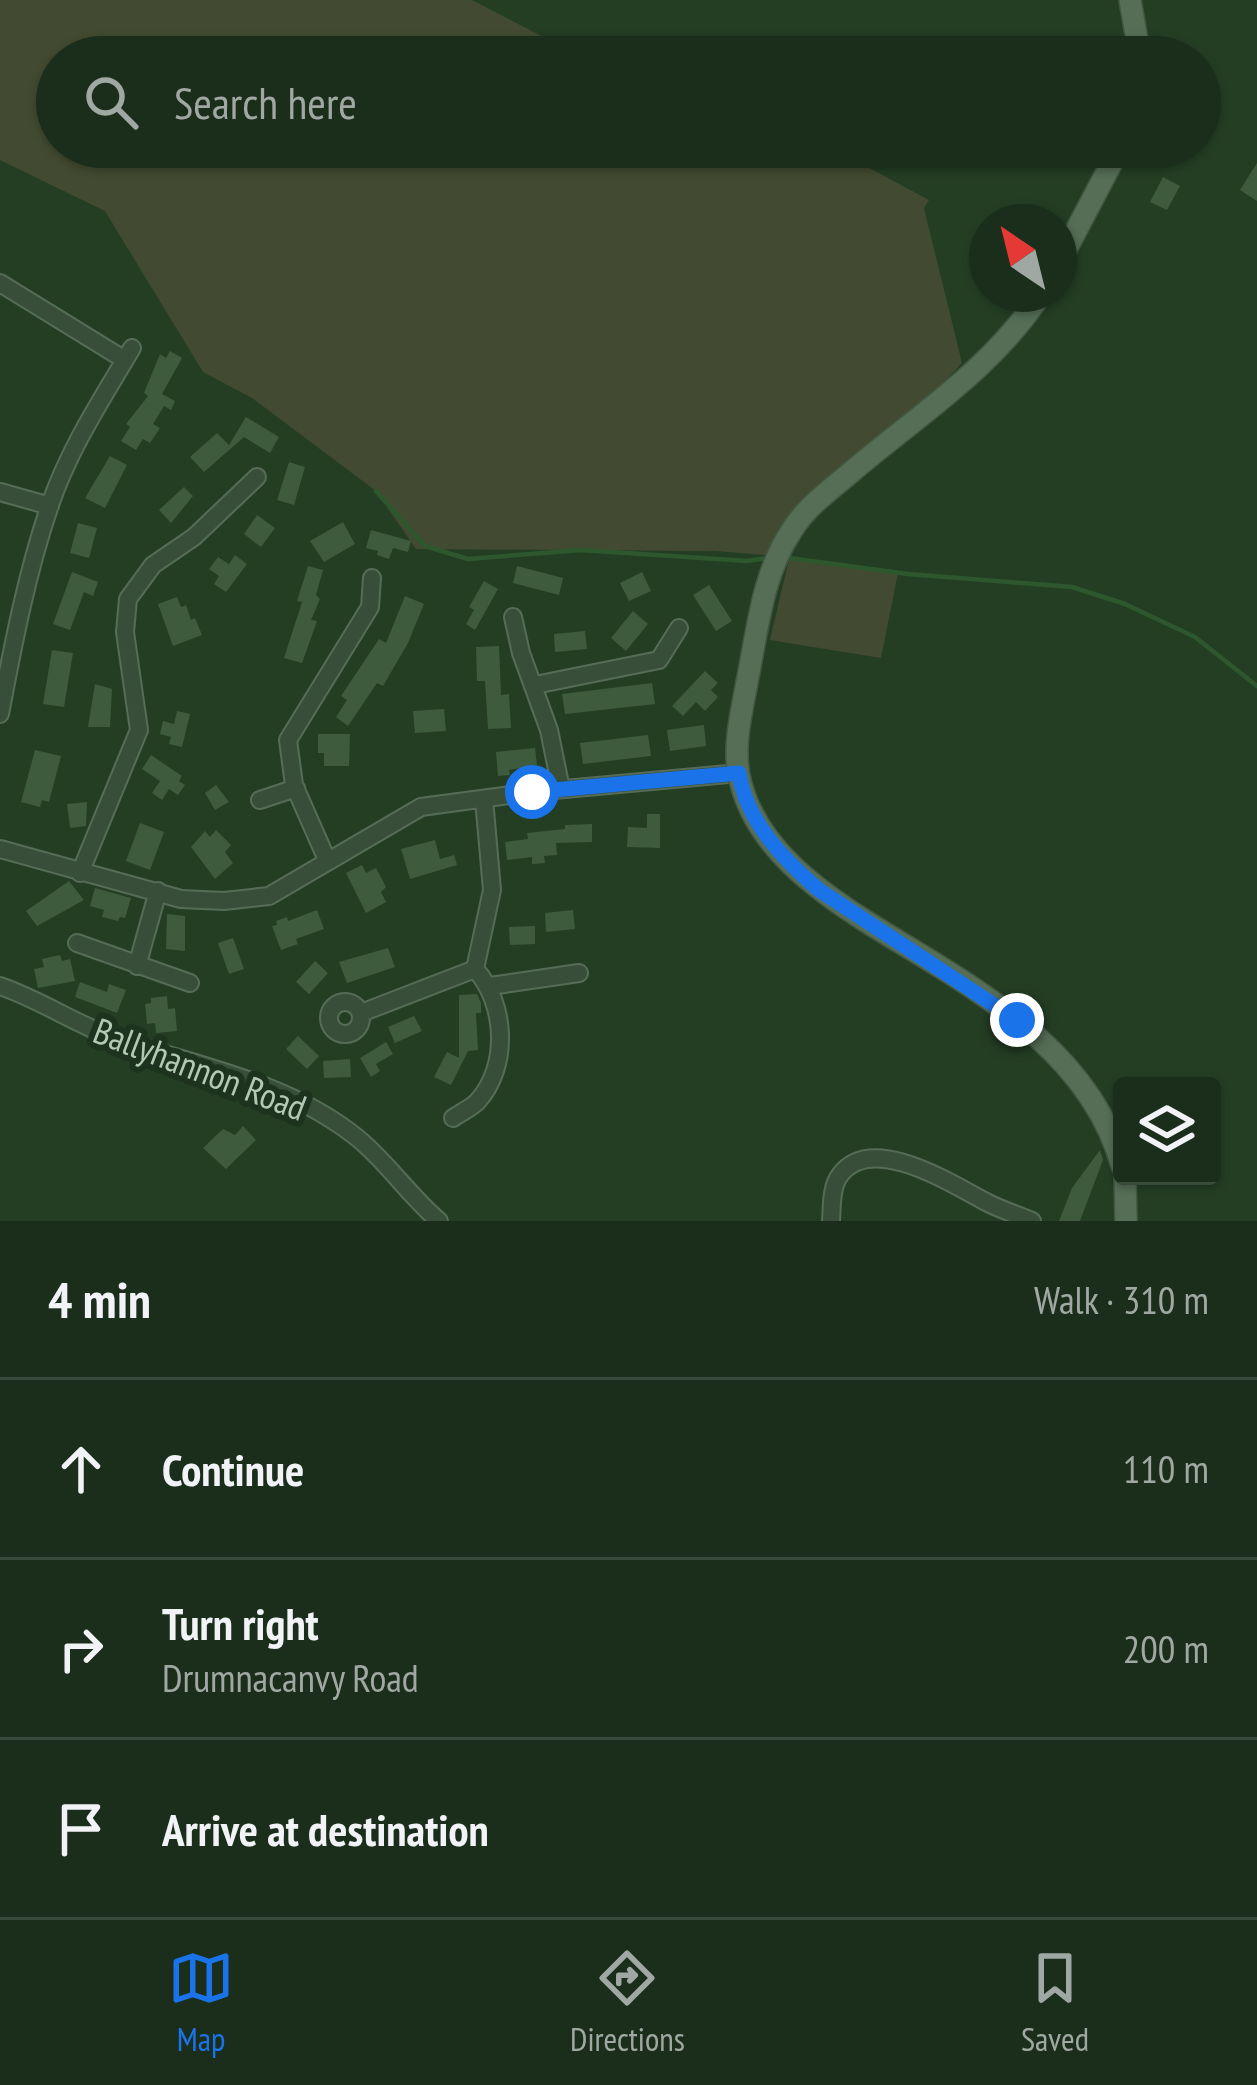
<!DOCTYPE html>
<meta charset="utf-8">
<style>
body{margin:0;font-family:"PT Sans Narrow",sans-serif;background:#283a28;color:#f1f3f6}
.controls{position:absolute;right:36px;bottom:36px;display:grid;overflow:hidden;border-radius:12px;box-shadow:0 3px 9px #0004}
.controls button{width:108px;height:108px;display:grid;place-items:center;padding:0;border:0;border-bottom:3px solid #394a3a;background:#1b2e1b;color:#f1f3f6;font:60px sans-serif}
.compass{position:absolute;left:969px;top:204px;width:108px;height:108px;border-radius:50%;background:#1b2e1b;box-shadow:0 3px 9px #0004;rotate:325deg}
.stop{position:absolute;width:36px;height:36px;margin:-27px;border:9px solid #1a73e8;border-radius:50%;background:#fff}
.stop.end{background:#1a73e8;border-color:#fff;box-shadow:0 3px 12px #0008}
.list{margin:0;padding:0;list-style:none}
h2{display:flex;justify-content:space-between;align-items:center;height:156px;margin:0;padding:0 48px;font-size:51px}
h2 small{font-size:39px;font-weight:400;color:#a0a8a3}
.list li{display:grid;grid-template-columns:78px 1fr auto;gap:36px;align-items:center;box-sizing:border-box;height:180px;padding:0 48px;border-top:3px solid #394a3a}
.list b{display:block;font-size:45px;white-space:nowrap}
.list p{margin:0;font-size:39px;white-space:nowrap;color:#a0a8a3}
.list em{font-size:39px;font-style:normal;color:#a0a8a3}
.icon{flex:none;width:66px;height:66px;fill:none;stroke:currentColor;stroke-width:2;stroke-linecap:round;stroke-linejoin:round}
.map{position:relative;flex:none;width:1257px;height:1221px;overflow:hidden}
.search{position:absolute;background:#1b2e1b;box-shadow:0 3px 9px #0004;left:36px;right:36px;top:36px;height:132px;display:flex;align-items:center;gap:30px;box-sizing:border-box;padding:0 42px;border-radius:66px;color:#a0a8a3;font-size:45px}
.sheet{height:696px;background:#1b2e1b}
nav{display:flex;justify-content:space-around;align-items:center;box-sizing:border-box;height:168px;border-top:3px solid #394a3a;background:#1b2e1b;font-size:33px;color:#a0a8a3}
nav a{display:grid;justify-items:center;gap:6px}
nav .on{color:#1a73e8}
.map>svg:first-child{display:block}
.green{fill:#424b31}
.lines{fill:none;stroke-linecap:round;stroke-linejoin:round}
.stream{stroke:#2d582e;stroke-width:4.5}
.building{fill:#3e5b3e}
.minor-casing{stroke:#566c57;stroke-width:20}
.major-casing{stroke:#415742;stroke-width:24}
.minor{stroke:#384e39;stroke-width:16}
.major{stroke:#566e56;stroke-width:21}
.route{stroke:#1a73e8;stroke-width:15}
.labels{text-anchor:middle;stroke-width:12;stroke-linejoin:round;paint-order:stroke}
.street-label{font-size:36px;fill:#b4c9b5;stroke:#1d331e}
</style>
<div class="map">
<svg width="1257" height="1221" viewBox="0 0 1257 1221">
<rect width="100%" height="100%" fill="#243e24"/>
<path class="green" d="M 0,0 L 472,0 L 582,57 L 57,57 L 57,147 L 830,147 L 929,200 L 924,208 L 962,363 L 777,556 L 716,551 L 416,549 L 376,491 L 252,398 L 203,372 L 105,211 L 0,160 Z
M 789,559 L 898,573 L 881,658 L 770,640 Z"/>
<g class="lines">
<path class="stream" d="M 376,491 L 425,546 L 468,559 L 581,550 L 747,561 L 767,558
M 789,558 L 908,574 L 1072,587 L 1125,604 L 1195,637 L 1257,686"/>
</g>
<path class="building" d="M 1257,163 L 1257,201 L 1240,190 Z
M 1163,177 L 1180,186 L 1167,210 L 1150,202 Z
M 170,351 L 182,358 L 162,394 L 175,401 L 171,410 L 164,406 L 153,424 L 160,428 L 150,443 L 143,439 L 136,450 L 121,441 L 130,427 L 126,424 L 148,396 L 144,393 L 160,354 L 166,358 Z
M 246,417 L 279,437 L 270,453 L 244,437 L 204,472 L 190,457 L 217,433 L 229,445 Z
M 110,456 L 127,465 L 105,508 L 85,498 Z
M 289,462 L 305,467 L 294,505 L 277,500 Z
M 184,487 L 193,496 L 171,523 L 159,510 Z
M 257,515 L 275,528 L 261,547 L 244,534 Z
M 343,522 L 355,544 L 324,562 L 310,541 Z
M 78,523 L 97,528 L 89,558 L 70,553 Z
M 371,530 L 411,541 L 408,552 L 393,548 L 389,559 L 377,555 L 378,551 L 366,548 Z
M 235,555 L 247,564 L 226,592 L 214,584 L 219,576 L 209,569 L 218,557 L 229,564 Z
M 308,566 L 323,570 L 316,595 L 320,599 L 311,620 L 317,621 L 302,663 L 284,658 L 302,602 L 297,601 Z
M 517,566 L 563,578 L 559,595 L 513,583 Z
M 72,572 L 98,582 L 93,596 L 84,592 L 70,630 L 53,624 Z
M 642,572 L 651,591 L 629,601 L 620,583 Z
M 484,581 L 498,589 L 475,630 L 466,624 L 474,610 L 469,607 Z
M 709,585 L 732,621 L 716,631 L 693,595 Z
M 405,596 L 424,604 L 408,643 L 383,686 L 377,683 L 348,726 L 336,717 L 347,700 L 341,696 L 379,639 L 386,643 Z
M 177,597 L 181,607 L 186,605 L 191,620 L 195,618 L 202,635 L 173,646 L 158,604 Z
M 633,611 L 648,624 L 626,651 L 611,638 Z
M 585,631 L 587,649 L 555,652 L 554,634 Z
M 499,646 L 501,695 L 509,694 L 511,728 L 488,729 L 485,681 L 477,681 L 476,647 Z
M 52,650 L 73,653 L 64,707 L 43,704 Z
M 705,671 L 718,683 L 711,690 L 718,697 L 705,711 L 696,702 L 683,716 L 672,706 Z
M 652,683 L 655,704 L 565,714 L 562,694 Z
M 95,684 L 112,689 L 110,727 L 88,727 Z
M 444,709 L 446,731 L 415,733 L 413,711 Z
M 177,711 L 190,714 L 182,747 L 169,744 L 171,737 L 160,734 L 163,721 L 174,724 Z
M 704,725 L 706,746 L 670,751 L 667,730 Z
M 318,734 L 350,734 L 349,766 L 324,766 L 324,753 L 318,753 Z
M 648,735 L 651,756 L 583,764 L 580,743 Z
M 535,748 L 537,765 L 509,770 L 510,775 L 498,776 L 496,752 Z
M 35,750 L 61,756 L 49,802 L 42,800 L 40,807 L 21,802 Z
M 151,755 L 182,776 L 179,781 L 185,785 L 178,795 L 169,789 L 162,800 L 152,793 L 160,781 L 142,769 Z
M 216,785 L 229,802 L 215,810 L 205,793 Z
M 87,802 L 86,826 L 70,828 L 67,804 Z
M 647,814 L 660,814 L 660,848 L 627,847 L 628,827 L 647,828 Z
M 140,823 L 164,832 L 150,870 L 126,861 Z
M 592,824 L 592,842 L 556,843 L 557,855 L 544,856 L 545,863 L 532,864 L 532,857 L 507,860 L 505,842 L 528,839 L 527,833 L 565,829 L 565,825 Z
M 216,830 L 231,845 L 225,852 L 233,863 L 215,879 L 191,847 L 205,831 L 210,837 Z
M 435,840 L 440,859 L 454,855 L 457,865 L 410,879 L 401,849 Z
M 362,865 L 366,873 L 376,868 L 386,887 L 381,892 L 386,902 L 366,913 L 346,873 Z
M 69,881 L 84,900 L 37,926 L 26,911 Z
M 95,888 L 131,898 L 125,918 L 120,917 L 118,921 L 102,917 L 104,910 L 90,906 Z
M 317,910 L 324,929 L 296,939 L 298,944 L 281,950 L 272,926 L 277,925 L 276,921 L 287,917 L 288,921 Z
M 573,910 L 575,929 L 546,932 L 545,913 Z
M 167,914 L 185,916 L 185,951 L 166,949 Z
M 535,926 L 535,944 L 510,945 L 509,927 Z
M 233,938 L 244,969 L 229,974 L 218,943 Z
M 388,948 L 395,967 L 347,983 L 339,962 Z
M 60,955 L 62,961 L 70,959 L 75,981 L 38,988 L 34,969 L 44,967 L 42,959 Z
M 315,961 L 328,973 L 309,994 L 296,982 Z
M 80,982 L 107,992 L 109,984 L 126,990 L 117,1013 L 75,997 Z
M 477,994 L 481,1003 L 481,1013 L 476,1013 L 478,1050 L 468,1051 L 451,1085 L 434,1077 L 447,1052 L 459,1058 L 459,995 Z
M 167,996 L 168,1009 L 175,1008 L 177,1031 L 156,1033 L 155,1023 L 147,1024 L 145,1004 L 151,1003 L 151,998 Z
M 414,1016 L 422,1031 L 395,1043 L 388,1027 Z
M 298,1036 L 319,1056 L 307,1069 L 286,1049 Z
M 386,1042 L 393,1054 L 376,1064 L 380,1071 L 371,1077 L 360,1058 Z
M 350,1059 L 351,1077 L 324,1078 L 323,1061 Z
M 243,1126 L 256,1140 L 226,1169 L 203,1148 L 223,1129 L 235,1135 Z
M 1100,1150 L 1103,1160 L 1080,1221 L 1059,1221 L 1072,1188 Z"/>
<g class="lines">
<defs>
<path id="minor" d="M 0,283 L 125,360
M 0,492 L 50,506
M 513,617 L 521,653 L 549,730 L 561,789
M 535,685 L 659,660 L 679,628
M 0,714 C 13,645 27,572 50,505 C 69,449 102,399 132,348
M 260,800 L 296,788
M 0,849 L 181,899 L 224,901 L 269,896 L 421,807 L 532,792 L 739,773
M 327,860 L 294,785 L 288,740 L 370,607 L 372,578
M 80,873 L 139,730 L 125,632 L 128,599 L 153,565 L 194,537 L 257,477
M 77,943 L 190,983
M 137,966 L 158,891
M 0,986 C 41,1000 77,1025 117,1039 C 199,1067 285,1081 355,1136 C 386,1160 408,1195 439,1221
M 490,986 L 579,973
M329 1018a16 16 0 1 1 32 0a16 16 0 1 1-32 0Z
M 361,1013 L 475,969
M 453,1118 C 460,1113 471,1108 477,1102 C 510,1066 506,1003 475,969 L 492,890 L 484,799
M 831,1221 C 832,1206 831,1187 840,1175 C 872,1131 955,1186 988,1203 C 1002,1210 1018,1215 1032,1221"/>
<path id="major" d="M 1130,0 L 1140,57
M 1059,263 L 1120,147
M 1041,294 C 992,369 918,415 850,473 C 830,490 806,507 792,530 C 763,573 758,626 748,677 C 742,711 731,749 741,784 C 758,847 815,889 867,922 C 967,985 1088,1044 1122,1166
M 1125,1176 L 1126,1221"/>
</defs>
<use href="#minor" class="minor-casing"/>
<use href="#major" class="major-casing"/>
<use href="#minor" class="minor"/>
<use href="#major" class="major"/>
</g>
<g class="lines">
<path class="route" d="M 532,792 L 739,773 C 746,821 784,860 819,890 L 1017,1020"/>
</g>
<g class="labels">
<g class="street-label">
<text transform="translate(200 1069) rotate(21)" y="13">Ballyhannon Road</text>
</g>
</g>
</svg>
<div class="controls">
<button><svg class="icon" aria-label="layers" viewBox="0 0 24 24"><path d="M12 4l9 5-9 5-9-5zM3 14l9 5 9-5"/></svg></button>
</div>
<svg class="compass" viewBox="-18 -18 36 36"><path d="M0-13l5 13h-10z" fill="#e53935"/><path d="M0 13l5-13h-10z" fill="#a0a8a3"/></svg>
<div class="stop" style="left:532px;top:792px"></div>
<div class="stop end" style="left:1017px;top:1020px"></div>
<div class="search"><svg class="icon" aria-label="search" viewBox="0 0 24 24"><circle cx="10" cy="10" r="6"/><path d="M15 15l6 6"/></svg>Search here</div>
</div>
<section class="sheet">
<h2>4 min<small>Walk · 310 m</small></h2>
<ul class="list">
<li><svg class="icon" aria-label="ahead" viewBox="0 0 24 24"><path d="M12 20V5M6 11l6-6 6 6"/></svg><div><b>Continue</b></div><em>110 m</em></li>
<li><svg class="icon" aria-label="right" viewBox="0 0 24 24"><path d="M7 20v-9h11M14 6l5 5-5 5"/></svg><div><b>Turn right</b><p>Drumnacanvy Road</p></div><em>200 m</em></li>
<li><svg class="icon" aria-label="arrive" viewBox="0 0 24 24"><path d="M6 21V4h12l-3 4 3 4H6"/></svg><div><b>Arrive at destination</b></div></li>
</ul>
</section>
<nav>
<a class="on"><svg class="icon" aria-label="map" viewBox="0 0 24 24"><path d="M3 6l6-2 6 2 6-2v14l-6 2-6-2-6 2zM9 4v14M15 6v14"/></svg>Map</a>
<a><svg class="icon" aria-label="directions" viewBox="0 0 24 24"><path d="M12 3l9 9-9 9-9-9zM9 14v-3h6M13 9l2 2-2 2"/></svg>Directions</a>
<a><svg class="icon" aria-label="saved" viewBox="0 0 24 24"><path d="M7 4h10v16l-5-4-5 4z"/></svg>Saved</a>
</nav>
